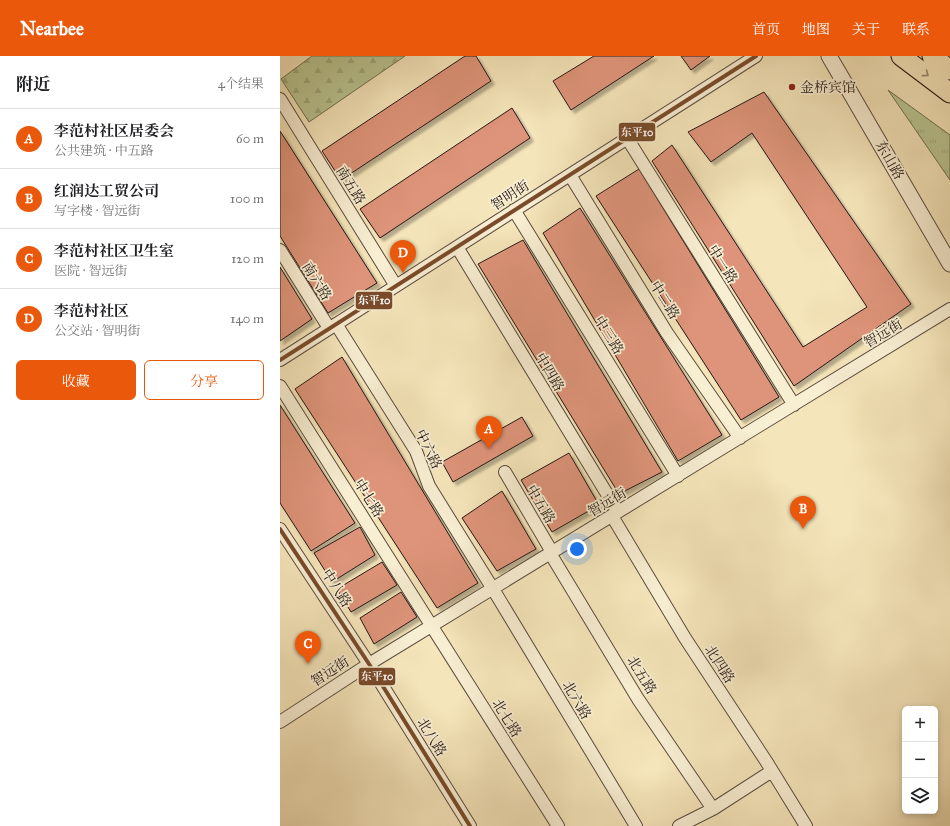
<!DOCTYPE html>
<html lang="zh">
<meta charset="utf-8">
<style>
body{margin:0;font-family:"IM FELL Great Primer","Noto Serif SC",serif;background:#f2f2f2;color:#202124}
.controls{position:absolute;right:12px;bottom:12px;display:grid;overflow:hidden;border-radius:6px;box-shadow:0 2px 6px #0003}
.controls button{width:36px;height:36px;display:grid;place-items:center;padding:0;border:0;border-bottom:1px solid #e0e0e0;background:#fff;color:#202124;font:20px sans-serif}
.you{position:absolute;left:297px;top:493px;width:14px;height:14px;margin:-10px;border:3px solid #fff;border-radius:50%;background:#1a73e8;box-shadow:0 0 0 6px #1a73e833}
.badge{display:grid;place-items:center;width:26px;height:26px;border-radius:50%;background:#ea580c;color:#fff;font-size:13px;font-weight:700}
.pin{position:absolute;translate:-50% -33px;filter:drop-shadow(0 1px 2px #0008)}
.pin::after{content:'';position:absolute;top:21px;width:14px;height:12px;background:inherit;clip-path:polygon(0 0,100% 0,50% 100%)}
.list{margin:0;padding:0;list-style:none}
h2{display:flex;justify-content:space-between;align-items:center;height:52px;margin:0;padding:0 16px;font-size:17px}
h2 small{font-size:13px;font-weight:400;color:#757577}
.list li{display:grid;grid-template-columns:26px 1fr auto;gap:12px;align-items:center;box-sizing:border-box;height:60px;padding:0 16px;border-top:1px solid #e0e0e0}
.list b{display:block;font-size:15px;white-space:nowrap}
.list p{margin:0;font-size:13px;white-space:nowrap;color:#757577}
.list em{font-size:13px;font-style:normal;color:#757577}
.actions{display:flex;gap:8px;padding:12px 16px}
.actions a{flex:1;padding:9px 0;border:1px solid #ea580c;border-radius:6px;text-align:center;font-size:14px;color:#ea580c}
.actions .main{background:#ea580c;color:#fff}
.icon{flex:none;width:22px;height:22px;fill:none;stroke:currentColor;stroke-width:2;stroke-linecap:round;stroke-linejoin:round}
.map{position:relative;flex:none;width:670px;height:770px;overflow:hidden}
header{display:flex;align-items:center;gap:24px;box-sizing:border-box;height:56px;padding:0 20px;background:#ea580c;color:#fff}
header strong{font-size:19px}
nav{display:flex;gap:22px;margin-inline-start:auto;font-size:14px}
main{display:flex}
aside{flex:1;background:#fff}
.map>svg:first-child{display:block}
.forest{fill:url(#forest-firs);stroke:#706e52}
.park{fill:url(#park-tufts);stroke:#706e52}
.building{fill:#de947a;stroke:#251814;filter:url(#shadow)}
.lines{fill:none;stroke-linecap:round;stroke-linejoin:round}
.minor-casing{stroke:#594b3e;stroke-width:14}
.tertiary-casing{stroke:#594b3e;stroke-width:17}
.primary-casing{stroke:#251814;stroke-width:21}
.minor{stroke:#f8eed2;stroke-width:12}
.tertiary{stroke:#f8eed2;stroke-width:15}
.primary{stroke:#f5e5ba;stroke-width:19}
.bus-1-casing{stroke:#f8eed2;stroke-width:7}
.bus-1{stroke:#7a4b2a;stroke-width:4}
.oneway{stroke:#97896f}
.poi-dot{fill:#8f2418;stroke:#f8eed2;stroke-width:1.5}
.labels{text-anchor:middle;stroke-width:3.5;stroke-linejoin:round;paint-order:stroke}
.poi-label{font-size:14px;fill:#251814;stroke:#f8eed2;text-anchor:start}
.street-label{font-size:14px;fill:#251814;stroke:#f8eed2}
.line-badge{stroke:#f8eed2;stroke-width:1.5}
.badge-label{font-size:11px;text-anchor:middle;font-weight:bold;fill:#fff}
</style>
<header>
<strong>Nearbee</strong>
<nav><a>首页</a><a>地图</a><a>关于</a><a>联系</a></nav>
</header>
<main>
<aside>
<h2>附近<small>4个结果</small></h2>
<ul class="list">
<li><span class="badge">A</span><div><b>李范村社区居委会</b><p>公共建筑 · 中五路</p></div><em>60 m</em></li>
<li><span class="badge">B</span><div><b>红润达工贸公司</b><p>写字楼 · 智远街</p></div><em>100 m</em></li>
<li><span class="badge">C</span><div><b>李范村社区卫生室</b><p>医院 · 智远街</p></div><em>120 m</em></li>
<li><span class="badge">D</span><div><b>李范村社区</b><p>公交站 · 智明街</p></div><em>140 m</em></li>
</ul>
<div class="actions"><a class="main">收藏</a><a>分享</a></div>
</aside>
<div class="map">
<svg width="670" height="770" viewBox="0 0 670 770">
<defs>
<pattern id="forest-firs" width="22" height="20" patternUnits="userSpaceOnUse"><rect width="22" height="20" fill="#bac591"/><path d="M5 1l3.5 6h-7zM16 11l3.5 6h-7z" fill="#a0a87c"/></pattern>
<pattern id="park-tufts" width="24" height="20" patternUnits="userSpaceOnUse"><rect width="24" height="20" fill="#bac591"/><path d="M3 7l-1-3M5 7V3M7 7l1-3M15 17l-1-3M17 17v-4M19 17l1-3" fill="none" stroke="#a0a87c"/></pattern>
<filter id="shadow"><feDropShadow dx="3.5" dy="3.5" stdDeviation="1" flood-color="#0004"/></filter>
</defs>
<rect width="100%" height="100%" fill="#f5e5ba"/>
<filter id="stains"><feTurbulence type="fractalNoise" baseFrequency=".005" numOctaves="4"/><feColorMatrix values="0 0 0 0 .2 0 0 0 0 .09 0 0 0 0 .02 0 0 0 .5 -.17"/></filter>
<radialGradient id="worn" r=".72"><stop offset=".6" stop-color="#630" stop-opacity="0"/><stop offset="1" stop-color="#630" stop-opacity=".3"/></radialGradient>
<path class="forest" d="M 32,0 L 125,0 L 29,66 L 1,23 Z"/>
<path class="park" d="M 608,34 L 670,79 L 670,124 Z"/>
<path class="building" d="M 185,0 L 196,0 L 211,25 L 61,124 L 42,95 Z
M 314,0 L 374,0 L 291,54 L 273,25 Z
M 401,0 L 430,0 L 411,14 Z
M 484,36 L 631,248 L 514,330 L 372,105 L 392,89 L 523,291 L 587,251 L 472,77 L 431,106 L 408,76 Z
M 232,52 L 250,82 L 100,182 L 80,153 Z
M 0,75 L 97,227 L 48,257 L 0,180 Z
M 359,113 L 499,341 L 461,364 L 316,140 Z
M 300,152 L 442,379 L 398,405 L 263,177 Z
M 243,184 L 382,416 L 339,438 L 198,208 Z
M 0,211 L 32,263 L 0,285 Z
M 62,301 L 198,527 L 157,552 L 15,333 Z
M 0,349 L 75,467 L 31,495 L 0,447 Z
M 242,361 L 253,380 L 173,426 L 162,406 Z
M 289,397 L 319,449 L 272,476 L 241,424 Z
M 222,435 L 256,493 L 217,515 L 182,462 Z
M 80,471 L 95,499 L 52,526 L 34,497 Z
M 102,506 L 117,529 L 71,556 L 57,533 Z
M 121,536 L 137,561 L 94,588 L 80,562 Z"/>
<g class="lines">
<defs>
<path id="minor" d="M 0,43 L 116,230
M 347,82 L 514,349
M 290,119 L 387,277 L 460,382
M 234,154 L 398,420
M 177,191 L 338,456
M 0,194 L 49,272
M 56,268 L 136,395 L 149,430 L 213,533 L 356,770
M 0,304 L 476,0
M 0,330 L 278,770
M 225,416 L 272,496
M 332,460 L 405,582 L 486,705 L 526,770
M 0,473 L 89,608 L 190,770
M 270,497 L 358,643 L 433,753
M 0,666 L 89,608 L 670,253
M 399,770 L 433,753 L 492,715"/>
<path id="tertiary" d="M 549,0 L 670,208"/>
<path id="primary" d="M 621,0 L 670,37
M 652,0 L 670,14"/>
</defs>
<use href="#minor" class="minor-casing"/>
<use href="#tertiary" class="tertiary-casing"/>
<use href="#primary" class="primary-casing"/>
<use href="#minor" class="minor"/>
<use href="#tertiary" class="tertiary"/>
<use href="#primary" class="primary"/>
<defs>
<path id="bus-1" d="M 0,304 L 476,0
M 0,473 L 89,608 L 190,770"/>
</defs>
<use href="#bus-1" class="bus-1-casing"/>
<use href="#bus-1" class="bus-1"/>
</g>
<defs><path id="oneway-chevron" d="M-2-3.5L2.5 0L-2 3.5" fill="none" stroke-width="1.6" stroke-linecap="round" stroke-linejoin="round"/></defs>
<use class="oneway" href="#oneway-chevron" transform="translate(646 18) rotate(37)"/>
<circle class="poi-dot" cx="512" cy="31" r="4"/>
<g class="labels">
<g class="poi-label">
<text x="520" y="36">金桥宾馆</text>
</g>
<g class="street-label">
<text transform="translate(610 104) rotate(60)" y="5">东山路</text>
<text transform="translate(71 129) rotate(58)" y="5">南五路</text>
<text transform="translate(230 139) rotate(-33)" y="5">智明街</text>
<text transform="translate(443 208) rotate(58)" y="5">中一路</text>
<text transform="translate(37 225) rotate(58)" y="5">南六路</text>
<text transform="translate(385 244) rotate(58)" y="5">中二路</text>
<text transform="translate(603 277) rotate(-31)" y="5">智远街</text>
<text transform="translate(329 279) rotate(58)" y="5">中三路</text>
<text transform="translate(270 316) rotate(59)" y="5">中四路</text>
<text transform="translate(149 393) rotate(64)" y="5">中六路</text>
<text transform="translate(89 442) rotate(58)" y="5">中七路</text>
<text transform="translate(327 446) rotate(-31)" y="5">智远街</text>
<text transform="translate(261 448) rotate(59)" y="5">中五路</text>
<text transform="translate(57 532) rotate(57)" y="5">中八路</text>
<text transform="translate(440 608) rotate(57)" y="5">北四路</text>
<text transform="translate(50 615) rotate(-33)" y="5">智远街</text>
<text transform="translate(362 619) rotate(58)" y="5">北五路</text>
<text transform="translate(297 644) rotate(59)" y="5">北六路</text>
<text transform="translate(227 662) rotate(58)" y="5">北七路</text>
<text transform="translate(152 681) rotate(58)" y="5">北八路</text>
</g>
</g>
<g class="line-badge">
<rect x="338" y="66" width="38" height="20" rx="4" fill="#7a4b2a"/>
<rect x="75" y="235" width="38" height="19" rx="4" fill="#7a4b2a"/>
<rect x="78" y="611" width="38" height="19" rx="4" fill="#7a4b2a"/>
</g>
<g class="badge-label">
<text x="357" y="80">东平10</text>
<text x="94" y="248">东平10</text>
<text x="97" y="624">东平10</text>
</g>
<rect width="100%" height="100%" filter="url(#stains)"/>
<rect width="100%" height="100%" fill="url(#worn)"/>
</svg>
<div class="controls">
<button>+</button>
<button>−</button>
<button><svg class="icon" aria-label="layers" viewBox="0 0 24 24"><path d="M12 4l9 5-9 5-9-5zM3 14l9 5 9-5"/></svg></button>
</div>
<div class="you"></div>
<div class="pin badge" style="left:209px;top:393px">A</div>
<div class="pin badge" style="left:523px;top:473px">B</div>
<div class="pin badge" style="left:28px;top:608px">C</div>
<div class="pin badge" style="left:123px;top:217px">D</div>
</div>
</main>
